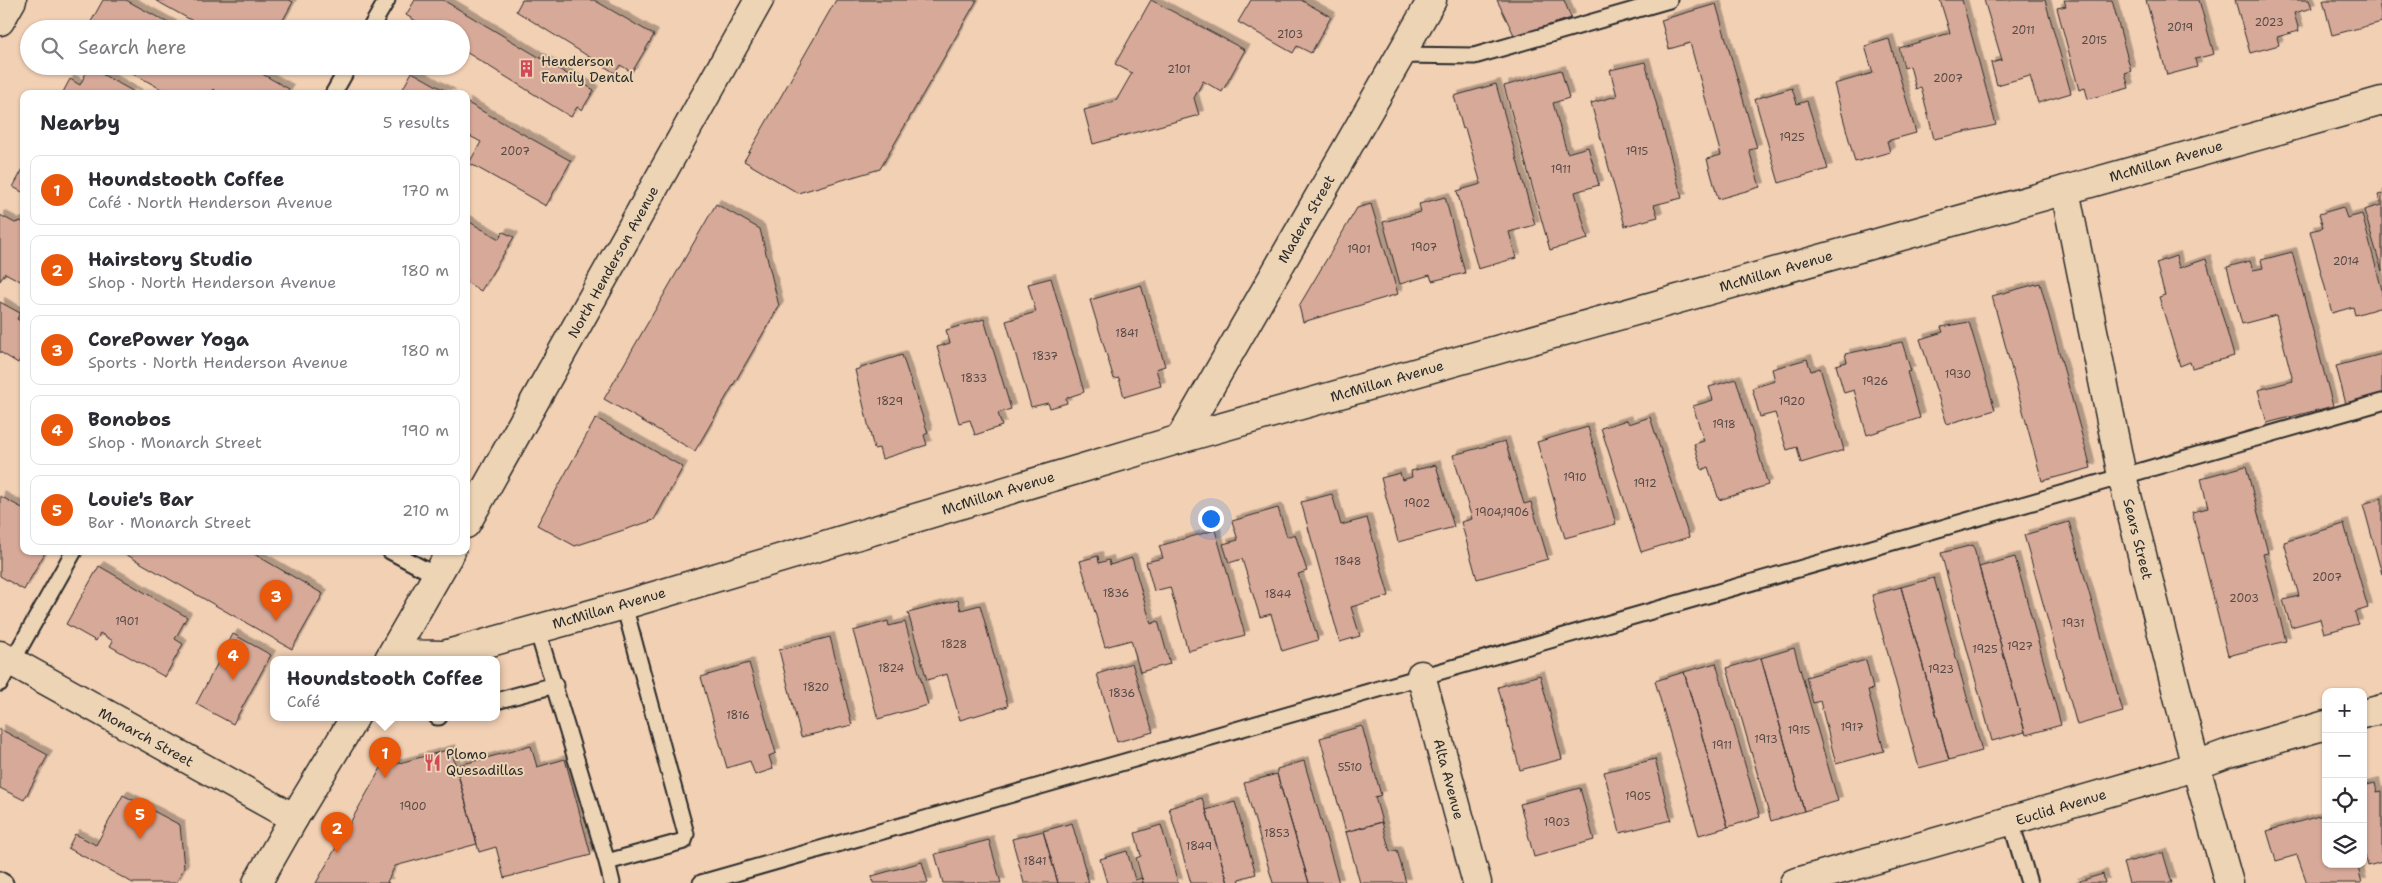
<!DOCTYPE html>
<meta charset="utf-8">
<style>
body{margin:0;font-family:"Shantell Sans",sans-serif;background:#f7f7f7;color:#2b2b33}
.controls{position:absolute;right:15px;bottom:15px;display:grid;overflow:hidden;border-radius:10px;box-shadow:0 1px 4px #0004}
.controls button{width:45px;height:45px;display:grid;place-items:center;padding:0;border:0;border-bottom:1px solid #e1e1e2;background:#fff;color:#2b2b33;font:25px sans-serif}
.you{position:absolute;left:1210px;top:518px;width:18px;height:18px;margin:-12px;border:4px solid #fff;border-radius:50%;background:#1a73e8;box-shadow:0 0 0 8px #1a73e833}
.badge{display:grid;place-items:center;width:32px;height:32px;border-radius:50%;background:#ea580c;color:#fff;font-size:16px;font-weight:700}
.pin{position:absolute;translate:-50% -41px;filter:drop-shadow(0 1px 2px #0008)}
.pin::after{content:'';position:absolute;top:26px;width:18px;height:15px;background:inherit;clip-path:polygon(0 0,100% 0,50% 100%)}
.popup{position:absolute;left:270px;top:656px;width:230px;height:65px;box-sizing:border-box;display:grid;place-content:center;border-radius:10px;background:#fff;filter:drop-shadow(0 1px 4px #0005);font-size:16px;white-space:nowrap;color:#7c7c81}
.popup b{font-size:19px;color:#2b2b33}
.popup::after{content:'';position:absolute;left:50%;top:100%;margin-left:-10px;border:10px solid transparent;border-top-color:#fff}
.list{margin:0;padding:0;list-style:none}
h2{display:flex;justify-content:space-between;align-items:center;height:65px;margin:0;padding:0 20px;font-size:21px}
h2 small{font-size:16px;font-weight:400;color:#7c7c81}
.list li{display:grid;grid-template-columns:32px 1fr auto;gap:15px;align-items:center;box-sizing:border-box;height:70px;margin:0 10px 10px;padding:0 10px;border:1px solid #e1e1e2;border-radius:10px}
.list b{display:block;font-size:19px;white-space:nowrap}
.list p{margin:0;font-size:16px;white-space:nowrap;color:#7c7c81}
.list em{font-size:16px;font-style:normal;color:#7c7c81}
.icon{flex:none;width:28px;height:28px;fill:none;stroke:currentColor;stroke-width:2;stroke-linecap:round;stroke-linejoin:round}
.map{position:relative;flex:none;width:2382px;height:883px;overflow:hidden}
.search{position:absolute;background:#fff;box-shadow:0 1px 4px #0004;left:20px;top:20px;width:450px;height:55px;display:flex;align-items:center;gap:12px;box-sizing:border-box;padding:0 18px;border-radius:28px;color:#7c7c81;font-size:19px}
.panel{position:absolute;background:#fff;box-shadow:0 1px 4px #0004;left:20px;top:90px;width:450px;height:465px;border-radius:10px}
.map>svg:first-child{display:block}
.building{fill:#d7a999;stroke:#2b2b2b;filter:url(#shadow)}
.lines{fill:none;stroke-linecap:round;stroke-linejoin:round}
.lane-casing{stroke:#2b2b2b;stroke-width:19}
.street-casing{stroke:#2b2b2b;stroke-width:31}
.secondary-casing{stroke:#2b2b2b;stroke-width:31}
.lane{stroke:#edd4b5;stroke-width:15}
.street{stroke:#edd4b5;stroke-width:28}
.secondary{stroke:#edd4b5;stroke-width:28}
.labels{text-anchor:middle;stroke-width:4;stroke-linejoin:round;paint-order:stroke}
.number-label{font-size:11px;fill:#564a46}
.poi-label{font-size:14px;fill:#2b2b2b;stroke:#edd4b5;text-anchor:start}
.street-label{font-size:14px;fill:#2b2b2b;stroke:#edd4b5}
</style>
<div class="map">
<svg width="2382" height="883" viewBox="0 0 2382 883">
<defs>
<filter id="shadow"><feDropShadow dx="4.5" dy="-4.5" stdDeviation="0" flood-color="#0004"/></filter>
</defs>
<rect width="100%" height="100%" fill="#f2d0b4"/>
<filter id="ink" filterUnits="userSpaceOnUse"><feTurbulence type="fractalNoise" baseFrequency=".02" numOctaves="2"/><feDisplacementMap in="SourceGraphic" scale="10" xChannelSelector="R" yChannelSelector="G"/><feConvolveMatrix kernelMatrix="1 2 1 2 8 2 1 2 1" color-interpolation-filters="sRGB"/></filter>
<g filter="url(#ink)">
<path class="building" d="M 103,0 L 126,0 L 179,29 L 87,29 Z
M 155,0 L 289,0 L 293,2 L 278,29 L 207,29 Z
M 415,0 L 443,0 L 594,90 L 582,110 L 577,107 L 571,117 L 461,49 L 461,29 L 429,29 L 406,15 Z
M 522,0 L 594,0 L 654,35 L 632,72 L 620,65 L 615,73 L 516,11 Z
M 836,0 L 977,0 L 880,169 L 798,193 L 744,161 Z
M 1151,0 L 1245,50 L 1222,92 L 1203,81 L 1194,98 L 1199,115 L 1093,144 L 1084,110 L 1116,101 L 1132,73 L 1115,64 Z
M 1251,0 L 1301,0 L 1331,17 L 1311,53 L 1297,46 L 1293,53 L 1238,22 Z
M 1497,0 L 1564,0 L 1571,18 L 1515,37 Z
M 1940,0 L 1962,0 L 1996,125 L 1934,139 L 1921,87 L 1916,89 L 1910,66 L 1904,68 L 1899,48 L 1950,33 Z
M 1984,0 L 2045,0 L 2071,93 L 2038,103 L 2030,76 L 1997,85 L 1991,63 L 2002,60 Z
M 2064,0 L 2112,0 L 2131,71 L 2125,73 L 2129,88 L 2088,99 L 2085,88 L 2079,90 L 2057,8 L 2066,6 Z
M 2146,0 L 2199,0 L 2214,54 L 2195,59 L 2197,67 L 2167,75 Z
M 2235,0 L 2309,0 L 2312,8 L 2294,13 L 2299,31 L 2277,37 L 2279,45 L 2250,53 Z
M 2323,0 L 2379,0 L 2382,22 L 2332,35 Z
M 1716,4 L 1757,148 L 1749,150 L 1760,187 L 1718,199 L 1707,159 L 1721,155 L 1690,43 L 1669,49 L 1661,20 Z
M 1889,39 L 1916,133 L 1887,141 L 1890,152 L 1855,162 L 1834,84 L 1873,73 L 1865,46 Z
M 1645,62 L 1682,198 L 1654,205 L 1658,217 L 1625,226 L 1591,103 L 1617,96 L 1610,70 Z
M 120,66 L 248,66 L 289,89 L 287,94 L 220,94 L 213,89 L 210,94 L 170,94 Z
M 89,67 L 138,94 L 62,94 L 70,79 L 80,85 Z
M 1561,70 L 1569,98 L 1553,103 L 1567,153 L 1588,147 L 1599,185 L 1575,192 L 1588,239 L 1550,250 L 1504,86 Z
M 412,72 L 451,94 L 400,94 Z
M 1496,84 L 1535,225 L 1509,232 L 1516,258 L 1478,269 L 1457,191 L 1481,184 L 1465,128 L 1463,129 L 1454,96 Z
M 1792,88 L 1797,104 L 1807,101 L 1828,169 L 1779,183 L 1755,99 Z
M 466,102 L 571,161 L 546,206 L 469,163 L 481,142 L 466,134 Z
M 24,167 L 24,193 L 13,187 Z
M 2382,194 L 2382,271 L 2364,210 L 2381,205 L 2378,195 Z
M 1445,197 L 1465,273 L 1432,281 L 1430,275 L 1400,284 L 1383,222 L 1421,212 L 1419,204 Z
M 716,204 L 760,229 L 779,306 L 695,451 L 604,399 Z
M 1371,204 L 1398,294 L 1303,322 L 1299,306 L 1357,208 Z
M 2343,207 L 2347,218 L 2362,214 L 2382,290 L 2382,307 L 2355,315 L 2353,307 L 2332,313 L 2310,231 L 2323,228 L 2319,214 Z
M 0,215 L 15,223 L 21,221 L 24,223 L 24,283 L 5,273 L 0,281 Z
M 466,220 L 499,239 L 503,232 L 514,237 L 481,291 L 466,282 Z
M 2292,252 L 2333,406 L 2267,423 L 2258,390 L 2293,381 L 2276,315 L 2242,324 L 2227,267 L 2250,261 L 2253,270 L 2263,268 L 2261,260 Z
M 2176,256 L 2179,268 L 2206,259 L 2234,356 L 2192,368 L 2190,362 L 2180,366 L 2159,297 L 2165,295 L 2156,263 Z
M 1051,278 L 1084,392 L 1066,398 L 1067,403 L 1050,408 L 1048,403 L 1031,407 L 1006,321 L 1036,312 L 1028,284 Z
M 2040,283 L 2091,468 L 2042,481 L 1992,296 Z
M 1141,285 L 1165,366 L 1156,369 L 1161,386 L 1124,397 L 1119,378 L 1114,379 L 1090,300 Z
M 0,302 L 20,313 L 17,319 L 24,323 L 24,352 L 18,363 L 0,352 Z
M 984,319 L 1011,409 L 998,413 L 1002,426 L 975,435 L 970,420 L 959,423 L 937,347 L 950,343 L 946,330 Z
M 1969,322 L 1995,410 L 1947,424 L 1920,339 L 1943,332 L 1941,327 Z
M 1902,342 L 1911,371 L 1907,372 L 1920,418 L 1867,435 L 1854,390 L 1844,393 L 1836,365 L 1847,362 L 1845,354 Z
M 2382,354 L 2382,395 L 2346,404 L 2336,366 Z
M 902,355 L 928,433 L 924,435 L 927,445 L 882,459 L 879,448 L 874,449 L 855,370 Z
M 1807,359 L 1811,371 L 1820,368 L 1844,450 L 1801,463 L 1797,447 L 1787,450 L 1775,413 L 1760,417 L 1752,388 L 1775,381 L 1772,369 Z
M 1736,379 L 1768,485 L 1719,500 L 1708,467 L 1702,470 L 1694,444 L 1704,441 L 1693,406 L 1713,400 L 1709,387 Z
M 1650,417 L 1689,537 L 1641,552 L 1601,428 L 1627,420 L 1629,424 Z
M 596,418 L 683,467 L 654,520 L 575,546 L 537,525 Z
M 1588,427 L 1616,524 L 1565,538 L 1537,442 Z
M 1505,441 L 1524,504 L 1531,502 L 1548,559 L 1477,579 L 1461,522 L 1472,519 L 1453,455 Z
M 1436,465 L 1454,527 L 1398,542 L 1381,478 L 1400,473 L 1402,480 L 1412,477 L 1411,471 Z
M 2246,466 L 2268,553 L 2263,554 L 2286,641 L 2228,656 L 2192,512 L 2208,508 L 2201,478 Z
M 1332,494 L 1341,525 L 1367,518 L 1389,596 L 1351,607 L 1360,636 L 1340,642 L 1301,502 Z
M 0,496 L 24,509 L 24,551 L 46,551 L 24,590 L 0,576 Z
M 2382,498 L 2382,574 L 2363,504 Z
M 1278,508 L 1287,537 L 1295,534 L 1307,571 L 1298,574 L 1318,640 L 1282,651 L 1271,614 L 1260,617 L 1242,559 L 1229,563 L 1223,544 L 1238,540 L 1232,521 Z
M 2069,522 L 2123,712 L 2077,725 L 2024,535 Z
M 2344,524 L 2368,608 L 2355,612 L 2358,624 L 2324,633 L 2320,619 L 2291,627 L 2283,600 L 2299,596 L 2284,542 Z
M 1215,530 L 1245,635 L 1188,651 L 1170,587 L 1154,591 L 1146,562 L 1163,558 L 1159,546 Z
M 1973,545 L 2025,732 L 1992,741 L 1941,553 Z
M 120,551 L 249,551 L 323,594 L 292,649 Z
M 1098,556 L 1099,563 L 1109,560 L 1110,565 L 1132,558 L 1151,624 L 1158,621 L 1170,664 L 1140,672 L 1131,640 L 1105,647 L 1080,561 Z
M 2015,557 L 2061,725 L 2026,735 L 1979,567 Z
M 99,566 L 187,617 L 175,639 L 183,644 L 165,677 L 110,646 L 113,641 L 100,633 L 96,641 L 66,624 Z
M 1934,578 L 1982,751 L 1949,760 L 1901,587 Z
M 1901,587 L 1949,760 L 1919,768 L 1872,595 Z
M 958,600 L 961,610 L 980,605 L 1008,706 L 960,720 L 947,674 L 927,680 L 908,613 Z
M 888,621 L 889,626 L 905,622 L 928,705 L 878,719 L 853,631 Z
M 233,634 L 271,655 L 233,724 L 196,704 Z
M 830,637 L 852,725 L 801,737 L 779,650 Z
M 1794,648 L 1838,801 L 1804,811 L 1761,658 Z
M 1761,658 L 1804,811 L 1771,821 L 1727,668 Z
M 1866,660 L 1873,689 L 1868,690 L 1884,751 L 1836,764 L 1820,701 L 1813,703 L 1806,677 Z
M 749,663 L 776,753 L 769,756 L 773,769 L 755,775 L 750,761 L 727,768 L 701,677 Z
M 1132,663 L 1153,732 L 1117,742 L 1097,674 Z
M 1716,663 L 1760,817 L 1728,827 L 1684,672 Z
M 1684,672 L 1728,827 L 1699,835 L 1655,681 Z
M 1540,675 L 1562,759 L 1520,770 L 1498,687 Z
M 1362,726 L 1381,795 L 1375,797 L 1382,822 L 1346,832 L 1320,738 Z
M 0,729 L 48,755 L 24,800 L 0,788 Z
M 531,746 L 537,767 L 565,759 L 591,855 L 504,878 L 496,847 L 479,852 L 456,766 Z
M 451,749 L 477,844 L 395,866 L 387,882 L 389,883 L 316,883 L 381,768 Z
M 1655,759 L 1671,820 L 1620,833 L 1604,772 Z
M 1304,761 L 1339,883 L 1309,883 L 1277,774 L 1277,769 Z
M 1277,774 L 1309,883 L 1273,883 L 1244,783 Z
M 2375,783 L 2377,792 L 2382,791 L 2382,862 L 2368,866 L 2363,848 L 2363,837 L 2367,836 L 2363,824 L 2363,786 Z
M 1580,788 L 1594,840 L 1534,857 L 1520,804 Z
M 123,795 L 180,825 L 184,868 L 176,883 L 133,883 L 68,848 L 75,834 L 96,845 Z
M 1202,798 L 1206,810 L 1228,883 L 1191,883 L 1169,808 Z
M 1235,802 L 1256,874 L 1239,879 L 1240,883 L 1228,883 L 1206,810 Z
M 2326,814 L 2326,864 L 2357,864 L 2362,883 L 2307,883 L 2297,855 L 2276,861 L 2267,831 Z
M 1382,822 L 1390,852 L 1397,850 L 1406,883 L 1360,883 L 1346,832 Z
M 1072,823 L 1089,883 L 1058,883 L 1043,831 Z
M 1161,825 L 1178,883 L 1143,883 L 1136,858 L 1141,856 L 1135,833 Z
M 1043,831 L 1058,883 L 1024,883 L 1012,839 Z
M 989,840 L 1001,883 L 943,883 L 935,854 Z
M 1127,851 L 1135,880 L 1142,878 L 1143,883 L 1107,883 L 1100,859 Z
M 2163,853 L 2172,883 L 2129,883 L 2123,863 Z
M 922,862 L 928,883 L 873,883 L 872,876 Z
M 2103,874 L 2105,883 L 2073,883 Z"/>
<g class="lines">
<defs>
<path id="lane" d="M 370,29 L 387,0
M 1400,55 L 1474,56 L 1669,0
M 333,94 L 349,66
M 390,551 L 437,576
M 537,629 L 607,862 L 684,841 L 686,834 L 624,605
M 0,683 L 74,551
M 496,701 L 555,685
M 437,717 L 439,717
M 2011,822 L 2029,883
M 607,862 L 612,883
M 0,880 L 5,883
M 701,883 L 2382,402"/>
<path id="street" d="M 0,21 L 12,0
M 2065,190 L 2122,476 L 2196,767 L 2229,883
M 1180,439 L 1432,0
M 0,655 L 294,818
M 1421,675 L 1477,883
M 2363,714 L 2382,709
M 1794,883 L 2172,774 L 2229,753 L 2326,725"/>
<path id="secondary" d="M 466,524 L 759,0
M 392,654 L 444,655 L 624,605 L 1180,439 L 2382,101
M 389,659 L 451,551
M 257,883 L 294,818 L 355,717"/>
</defs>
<use href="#lane" class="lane-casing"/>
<use href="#street" class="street-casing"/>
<use href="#secondary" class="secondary-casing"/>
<use href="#lane" class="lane"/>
<use href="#street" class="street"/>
<use href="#secondary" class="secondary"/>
</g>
</g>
<defs>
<symbol id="building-bare" viewBox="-9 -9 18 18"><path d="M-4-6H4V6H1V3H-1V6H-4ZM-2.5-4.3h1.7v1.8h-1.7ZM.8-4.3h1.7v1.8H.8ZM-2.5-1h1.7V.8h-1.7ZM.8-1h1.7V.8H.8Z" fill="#d1495b" stroke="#edd4b5" stroke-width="2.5" paint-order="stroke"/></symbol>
<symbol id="restaurant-bare" viewBox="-9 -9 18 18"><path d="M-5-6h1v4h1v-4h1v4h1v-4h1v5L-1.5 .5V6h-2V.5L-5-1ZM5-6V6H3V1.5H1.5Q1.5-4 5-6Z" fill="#d1495b" stroke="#edd4b5" stroke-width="2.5" paint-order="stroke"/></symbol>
</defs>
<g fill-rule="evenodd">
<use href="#building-bare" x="514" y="56" width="25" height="25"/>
<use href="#restaurant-bare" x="420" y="750" width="25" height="25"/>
</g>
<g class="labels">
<g class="number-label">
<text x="2269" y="26">2023</text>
<text x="2180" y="31">2019</text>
<text x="2023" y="34">2011</text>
<text x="1290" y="38">2103</text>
<text x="2094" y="44">2015</text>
<text x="1179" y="73">2101</text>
<text x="1948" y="82">2007</text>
<text x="1792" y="141">1925</text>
<text x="515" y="155">2007</text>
<text x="1637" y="155">1915</text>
<text x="1561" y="173">1911</text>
<text x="1424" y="251">1907</text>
<text x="1359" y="253">1901</text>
<text x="2346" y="265">2014</text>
<text x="1127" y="337">1841</text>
<text x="1045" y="360">1837</text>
<text x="1958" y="378">1930</text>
<text x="974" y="382">1833</text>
<text x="1875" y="385">1926</text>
<text x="890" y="405">1829</text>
<text x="1792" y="405">1920</text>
<text x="1724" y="428">1918</text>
<text x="1575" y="481">1910</text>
<text x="1645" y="487">1912</text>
<text x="1417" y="507">1902</text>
<text x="1502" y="516">1904,1906</text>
<text x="1348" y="565">1848</text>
<text x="2327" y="581">2007</text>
<text x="1116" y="597">1836</text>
<text x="1278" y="598">1844</text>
<text x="2244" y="602">2003</text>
<text x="127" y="625">1901</text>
<text x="2073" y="627">1931</text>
<text x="954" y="648">1828</text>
<text x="2020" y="650">1927</text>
<text x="1985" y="653">1925</text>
<text x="891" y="672">1824</text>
<text x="1941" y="673">1923</text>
<text x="816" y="691">1820</text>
<text x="1122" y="697">1836</text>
<text x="738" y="719">1816</text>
<text x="1852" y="731">1917</text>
<text x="1799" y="734">1915</text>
<text x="1766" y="743">1913</text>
<text x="1722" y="749">1911</text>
<text x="1350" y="771">5510</text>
<text x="1638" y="800">1905</text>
<text x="413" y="810">1900</text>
<text x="1557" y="826">1903</text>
<text x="1277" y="837">1853</text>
<text x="1199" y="850">1849</text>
<text x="1035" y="865">1841</text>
</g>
<g class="poi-label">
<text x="541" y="66">Henderson<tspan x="541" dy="16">Family Dental</tspan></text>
<text x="446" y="759">Plomo<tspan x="446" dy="16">Quesadillas</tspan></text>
</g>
<g class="street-label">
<text transform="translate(2166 161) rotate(-16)" y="5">McMillan Avenue</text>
<text transform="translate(1306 219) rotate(-60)" y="5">Madera Street</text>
<text transform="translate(613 262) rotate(-61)" y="5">North Henderson Avenue</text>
<text transform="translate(1776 271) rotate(-16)" y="5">McMillan Avenue</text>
<text transform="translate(1387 381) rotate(-16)" y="5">McMillan Avenue</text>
<text transform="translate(998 493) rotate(-17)" y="5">McMillan Avenue</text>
<text transform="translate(2138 539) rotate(76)" y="5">Sears Street</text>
<text transform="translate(609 608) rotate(-16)" y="5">McMillan Avenue</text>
<text transform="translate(146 737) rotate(29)" y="5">Monarch Street</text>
<text transform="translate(1449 779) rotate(75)" y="5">Alta Avenue</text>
<text transform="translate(2061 807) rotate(-17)" y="5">Euclid Avenue</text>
</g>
</g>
</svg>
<div class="controls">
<button>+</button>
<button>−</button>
<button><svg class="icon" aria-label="locate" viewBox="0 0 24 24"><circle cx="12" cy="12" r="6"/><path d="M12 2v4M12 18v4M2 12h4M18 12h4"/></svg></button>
<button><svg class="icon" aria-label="layers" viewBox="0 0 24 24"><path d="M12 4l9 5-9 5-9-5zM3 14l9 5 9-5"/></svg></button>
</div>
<div class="you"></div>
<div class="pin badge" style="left:385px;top:778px">1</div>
<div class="popup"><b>Houndstooth Coffee</b>Café</div>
<div class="pin badge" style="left:337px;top:853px">2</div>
<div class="pin badge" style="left:276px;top:621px">3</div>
<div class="pin badge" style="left:233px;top:680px">4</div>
<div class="pin badge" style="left:140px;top:839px">5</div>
<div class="search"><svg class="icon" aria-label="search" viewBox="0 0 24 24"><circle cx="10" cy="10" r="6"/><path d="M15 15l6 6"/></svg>Search here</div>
<section class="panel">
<h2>Nearby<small>5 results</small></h2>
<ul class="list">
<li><span class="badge">1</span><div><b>Houndstooth Coffee</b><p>Café · North Henderson Avenue</p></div><em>170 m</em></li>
<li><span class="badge">2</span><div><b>Hairstory Studio</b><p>Shop · North Henderson Avenue</p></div><em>180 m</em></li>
<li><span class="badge">3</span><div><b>CorePower Yoga</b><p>Sports · North Henderson Avenue</p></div><em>180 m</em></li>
<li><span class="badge">4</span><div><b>Bonobos</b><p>Shop · Monarch Street</p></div><em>190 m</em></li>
<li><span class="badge">5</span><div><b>Louie's Bar</b><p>Bar · Monarch Street</p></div><em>210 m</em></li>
</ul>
</section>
</div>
